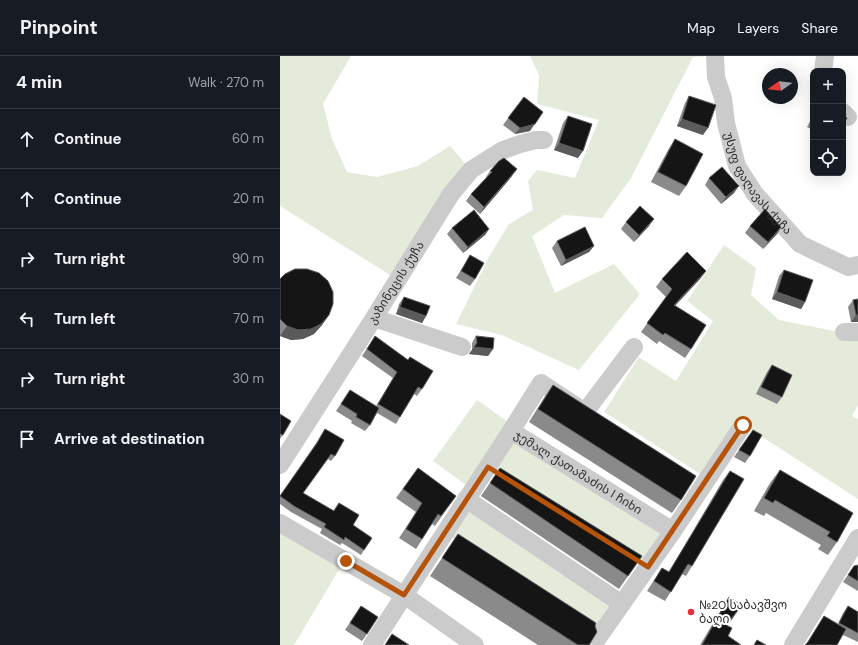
<!DOCTYPE html>
<meta charset="utf-8">
<style>
body{margin:0;font-family:"DM Sans","Noto Sans Georgian",sans-serif;background:#20242c;color:#f1f3f6}
.controls{position:absolute;right:12px;top:12px;display:grid;overflow:hidden;border-radius:8px;box-shadow:0 4px 16px #0002}
.controls button{width:36px;height:36px;display:grid;place-items:center;padding:0;border:0;border-bottom:1px solid #363941;background:#171b24;color:#f1f3f6;font:20px sans-serif}
.compass{position:absolute;left:482px;top:12px;width:36px;height:36px;border-radius:50%;background:#171b24;box-shadow:0 4px 16px #0002;rotate:255deg}
.stop{position:absolute;width:12px;height:12px;margin:-9px;border:3px solid #b45309;border-radius:50%;background:#fff}
.stop.end{background:#b45309;border-color:#fff;box-shadow:0 1px 4px #0008}
.list{margin:0;padding:0;list-style:none}
h2{display:flex;justify-content:space-between;align-items:center;height:52px;margin:0;padding:0 16px;font-size:17px}
h2 small{font-size:13px;font-weight:400;color:#9ea1a6}
.list li{display:grid;grid-template-columns:26px 1fr auto;gap:12px;align-items:center;box-sizing:border-box;height:60px;padding:0 16px;border-top:1px solid #363941}
.list b{display:block;font-size:15px;white-space:nowrap}
.list em{font-size:13px;font-style:normal;color:#9ea1a6}
.icon{flex:none;width:22px;height:22px;fill:none;stroke:currentColor;stroke-width:2;stroke-linecap:round;stroke-linejoin:round}
.map{position:relative;flex:none;width:578px;height:589px;overflow:hidden}
header{display:flex;align-items:center;gap:24px;box-sizing:border-box;height:56px;padding:0 20px;background:#171b24;border-bottom:1px solid #363941}
header strong{font-size:19px}
nav{display:flex;gap:22px;margin-inline-start:auto;font-size:14px}
main{display:flex}
aside{flex:1;background:#171b24}
.map>svg:first-child{display:block}
.green{fill:#e4ebdb}
.lines{fill:none;stroke-linecap:round;stroke-linejoin:round}
.minor{stroke:#cbcbcb;stroke-width:18}
.wall{fill:#8a8a8a}
.shaded-wall{fill:#5b5b5b}
.building{fill:#151515;stroke:#5b5b5b}
.route{stroke:#b45309;stroke-width:5}
.poi-dot{fill:#e5303d;stroke:#fff;stroke-width:1.5}
.labels{text-anchor:middle;stroke-width:4;stroke-linejoin:round;paint-order:stroke}
.street-label{font-size:12px;fill:#2e2e2e;stroke:#fff}
.poi-label{font-size:12px;fill:#2e2e2e;stroke:#fff;text-anchor:start}
</style>
<header>
<strong>Pinpoint</strong>
<nav><a>Map</a><a>Layers</a><a>Share</a></nav>
</header>
<main>
<aside>
<h2>4 min<small>Walk · 270 m</small></h2>
<ul class="list">
<li><svg class="icon" aria-label="ahead" viewBox="0 0 24 24"><path d="M12 20V5M6 11l6-6 6 6"/></svg><div><b>Continue</b></div><em>60 m</em></li>
<li><svg class="icon" aria-label="ahead" viewBox="0 0 24 24"><path d="M12 20V5M6 11l6-6 6 6"/></svg><div><b>Continue</b></div><em>20 m</em></li>
<li><svg class="icon" aria-label="right" viewBox="0 0 24 24"><path d="M7 20v-9h11M14 6l5 5-5 5"/></svg><div><b>Turn right</b></div><em>90 m</em></li>
<li><svg class="icon" aria-label="left" viewBox="0 0 24 24"><path d="M17 20v-9H6M10 6l-5 5 5 5"/></svg><div><b>Turn left</b></div><em>70 m</em></li>
<li><svg class="icon" aria-label="right" viewBox="0 0 24 24"><path d="M7 20v-9h11M14 6l5 5-5 5"/></svg><div><b>Turn right</b></div><em>30 m</em></li>
<li><svg class="icon" aria-label="arrive" viewBox="0 0 24 24"><path d="M6 21V4h12l-3 4 3 4H6"/></svg><div><b>Arrive at destination</b></div></li>
</ul>
</aside>
<div class="map">
<svg width="578" height="589" viewBox="0 0 578 589">
<rect width="100%" height="100%" fill="#fff"/>
<path class="green" d="M 0,0 L 71,0 L 43,48 L 52,83 L 67,116 L 97,121 L 138,110 L 170,90 L 191,114 L 118,224 L 0,150 Z
M 250,0 L 433,0 L 413,1 L 351,122 L 322,162 L 284,159 L 252,180 L 275,237 L 334,208 L 360,238 L 299,314 L 222,279 L 176,268 L 209,201 L 229,168 L 253,154 L 248,125 L 257,114 L 295,122 L 319,64 L 257,48 L 259,19 Z
M 444,189 L 476,212 L 471,239 L 499,264 L 559,276 L 578,277 L 578,349 L 572,360 L 578,363 L 578,443 L 464,369 L 428,423 L 324,356 L 359,301 L 396,325 L 433,265 L 407,245 Z
M 197,344 L 231,368 L 186,429 L 153,405 Z
M 231,375 L 393,475 L 367,511 L 208,411 Z
M 186,443 L 342,548 L 320,579 L 164,477 Z
M 0,475 L 60,512 L 14,589 L 0,589 Z"/>
<g class="lines">
<g class="minor">
<path id="s1" d="M 435,0 L 436,21 L 443,42 L 446,67 L 457,110 L 475,138 L 520,188 L 568,211 L 578,209"/>
<path d="M 543,15 L 545,0"/>
<path d="M 563,56 L 568,61"/>
<path d="M 94,262 L 182,291"/>
<path d="M 564,276 L 578,276"/>
<path d="M 231,375 L 261,327 L 305,356 L 354,291"/>
<path id="s2" d="M 0,409 L 94,262 L 171,138 L 191,114 L 221,95 L 240,88 L 256,84 L 264,84"/>
<path d="M 186,443 L 342,548"/>
<path d="M 0,467 L 124,539 L 195,589"/>
<path d="M 393,475 L 463,369"/>
<path id="s3" d="M 92,589 L 231,375 L 393,475 L 313,589"/>
<path d="M 513,589 L 578,482"/>
</g>
</g>
<path class="wall" d="M 409,40 L 423,79 L 397,70 L 405,47 Z
M 244,41 L 250,75 L 235,78 L 223,69 Z
M 288,60 L 298,102 L 274,94 L 283,67 Z
M 533,60 L 533,74 L 527,71 Z
M 395,83 L 406,130 L 399,140 L 371,126 L 388,94 Z
M 210,115 L 232,120 L 200,158 L 186,145 L 191,138 L 206,122 L 206,121 Z
M 429,122 L 454,137 L 441,148 L 425,129 Z
M 346,166 L 369,170 L 354,186 L 341,173 Z
M 470,170 L 501,171 L 497,178 L 483,193 L 465,177 Z
M 172,172 L 209,173 L 205,179 L 183,197 L 167,178 Z
M 277,185 L 314,190 L 309,196 L 281,210 L 272,192 Z
M 190,199 L 195,223 L 190,230 L 176,222 L 186,206 Z
M 504,214 L 525,246 L 521,253 L 492,243 L 499,220 Z
M 426,215 L 420,223 L 395,250 L 411,293 L 405,302 L 379,285 L 377,288 L 361,276 L 386,241 L 376,231 L 382,223 Z
M 0,223 L 49,259 L 42,269 L 34,278 L 23,283 L 11,284 L 0,280 Z
M 124,241 L 146,260 L 142,267 L 116,258 L 119,248 Z
M 578,243 L 578,266 L 571,266 L 568,251 L 573,244 Z
M 95,280 L 142,333 L 137,340 L 134,338 L 120,361 L 116,368 L 97,357 L 90,369 L 85,375 L 71,367 L 72,365 L 56,355 L 70,334 L 96,350 L 113,322 L 82,300 Z
M 196,280 L 213,293 L 208,300 L 189,298 L 192,294 L 192,287 Z
M 492,309 L 502,341 L 497,348 L 476,338 L 487,316 Z
M 273,329 L 401,444 L 392,457 L 249,366 L 264,342 Z
M 0,358 L 3,379 L 0,383 Z
M 45,373 L 55,400 L 51,405 L 48,403 L 23,437 L 53,455 L 59,447 L 73,469 L 84,494 L 81,499 L 62,487 L 60,489 L 40,477 L 42,473 L 11,456 L 0,448 L 0,440 L 33,392 Z
M 473,374 L 470,400 L 465,407 L 454,401 Z
M 138,412 L 176,440 L 155,470 L 152,468 L 136,493 L 119,482 L 136,456 L 116,442 Z
M 220,412 L 362,500 L 339,533 L 201,440 Z
M 500,414 L 573,457 L 557,486 L 548,499 L 538,493 L 541,489 L 486,457 L 484,460 L 474,455 L 490,427 Z
M 450,415 L 412,510 L 406,520 L 402,518 L 385,545 L 367,535 L 382,512 L 389,516 L 443,424 Z
M 178,478 L 309,589 L 258,589 L 150,520 Z
M 578,509 L 578,535 L 563,526 L 574,510 Z
M 449,541 L 453,562 L 447,569 L 448,580 L 461,589 L 420,589 L 441,554 Z
M 81,550 L 87,578 L 82,585 L 65,574 Z
M 568,550 L 578,556 L 578,586 L 563,579 L 526,588 L 544,560 L 558,568 L 563,557 Z"/>
<path class="shaded-wall" d="M 263,56 L 250,75 L 235,78 L 240,72 Z
M 402,63 L 428,72 L 423,79 L 397,70 Z
M 279,87 L 303,95 L 298,102 L 274,94 Z
M 237,113 L 232,120 L 200,158 L 204,151 Z
M 459,130 L 454,137 L 441,148 L 446,141 Z
M 374,163 L 369,170 L 354,186 L 359,179 Z
M 501,171 L 497,178 L 483,193 L 488,186 Z
M 209,173 L 205,179 L 183,197 L 188,191 Z
M 314,190 L 309,196 L 281,210 L 286,204 Z
M 426,215 L 420,223 L 388,257 L 394,249 Z
M 497,236 L 525,246 L 521,253 L 492,243 Z
M 120,251 L 146,260 L 142,267 L 116,258 Z
M 49,259 L 42,269 L 34,278 L 23,283 L 11,284 L 0,280 L 7,270 Z
M 576,259 L 578,259 L 578,266 L 571,266 Z
M 194,291 L 213,293 L 208,300 L 189,298 Z
M 462,549 L 453,562 L 437,581 L 446,569 Z"/>
<path class="building" d="M 409,40 L 436,49 L 428,72 L 402,63 Z
M 244,41 L 263,56 L 255,68 L 240,72 L 228,62 Z
M 563,59 L 567,62 L 563,69 Z
M 288,60 L 312,68 L 303,95 L 279,87 Z
M 395,83 L 423,98 L 406,130 L 378,116 Z
M 224,102 L 237,113 L 204,151 L 191,138 L 212,116 L 210,115 L 219,105 Z
M 442,111 L 459,130 L 446,141 L 429,122 Z
M 360,150 L 374,163 L 359,179 L 346,166 Z
M 485,153 L 501,171 L 488,186 L 470,170 Z
M 194,154 L 209,173 L 188,191 L 172,172 Z
M 305,171 L 314,190 L 286,204 L 277,185 Z
M 407,196 L 426,215 L 394,249 L 426,269 L 411,293 L 385,277 L 383,279 L 367,267 L 392,233 L 382,223 Z
M 190,199 L 204,207 L 195,223 L 181,215 Z
M 15,213 L 27,213 L 39,217 L 48,225 L 53,236 L 53,248 L 49,259 L 41,268 L 31,273 L 18,274 L 7,270 L 0,263 L 0,223 L 5,218 Z
M 504,214 L 533,224 L 525,246 L 497,236 Z
M 124,241 L 150,250 L 146,260 L 120,251 Z
M 578,243 L 578,259 L 576,259 L 573,244 Z
M 95,280 L 128,304 L 130,301 L 153,315 L 142,333 L 138,331 L 120,361 L 98,348 L 117,316 L 87,293 Z
M 196,280 L 214,282 L 213,293 L 194,291 L 197,287 Z
M 492,309 L 512,319 L 502,341 L 481,331 Z
M 273,329 L 416,420 L 401,444 L 258,353 Z
M 70,334 L 99,352 L 90,369 L 76,361 L 77,358 L 61,348 Z
M 0,358 L 11,365 L 3,379 L 0,378 Z
M 45,373 L 64,384 L 55,400 L 51,398 L 23,437 L 54,455 L 59,447 L 79,459 L 73,469 L 92,482 L 84,494 L 65,481 L 64,484 L 44,471 L 46,468 L 14,450 L 0,440 L 37,387 Z
M 473,374 L 482,379 L 470,400 L 459,394 Z
M 138,412 L 176,440 L 161,460 L 158,458 L 142,483 L 126,473 L 142,447 L 123,433 Z
M 220,412 L 362,500 L 348,520 L 210,427 Z
M 500,414 L 573,457 L 557,486 L 547,480 L 550,476 L 495,444 L 493,447 L 484,442 Z
M 450,415 L 464,423 L 412,510 L 408,508 L 391,536 L 374,525 L 382,512 L 389,516 Z
M 178,478 L 316,567 L 315,570 L 317,576 L 309,589 L 298,589 L 162,502 Z
M 578,509 L 578,525 L 568,519 L 574,510 Z
M 449,541 L 462,549 L 446,569 L 452,572 L 448,580 L 461,589 L 422,589 Z
M 81,550 L 98,561 L 87,578 L 70,567 Z
M 568,550 L 578,556 L 578,577 L 559,567 Z
M 544,560 L 566,573 L 557,589 L 525,589 L 528,586 Z
M 112,578 L 129,589 L 105,589 Z
M 477,584 L 486,589 L 474,589 Z"/>
<g class="lines">
<path class="route" d="M 66,505 L 124,539 L 208,411 L 368,511 L 463,369"/>
</g>
<circle class="poi-dot" cx="411" cy="556" r="4"/>
<g class="labels">
<g class="street-label">
<text dy="4" stroke="none"><textPath href="#s1" startOffset="138">უსუფ ფაღავას ქუჩა</textPath></text>
<text dy="4" stroke="none"><textPath href="#s2" startOffset="216">კაზინეცის ქუჩა</textPath></text>
<text dy="4" stroke="none"><textPath href="#s3" startOffset="334">ჯემალ ქათამაძის I ჩიხი</textPath></text>
</g>
<g class="poi-label">
<text x="419" y="553">№20 საბავშვო<tspan x="419" dy="14">ბაღი</tspan></text>
</g>
</g>
</svg>
<div class="controls">
<button>+</button>
<button>−</button>
<button><svg class="icon" aria-label="locate" viewBox="0 0 24 24"><circle cx="12" cy="12" r="6"/><path d="M12 2v4M12 18v4M2 12h4M18 12h4"/></svg></button>
</div>
<svg class="compass" viewBox="-18 -18 36 36"><path d="M0-13l5 13h-10z" fill="#e53935"/><path d="M0 13l5-13h-10z" fill="#9ea1a6"/></svg>
<div class="stop" style="left:463px;top:369px"></div>
<div class="stop end" style="left:66px;top:505px"></div>
</div>
</main>
